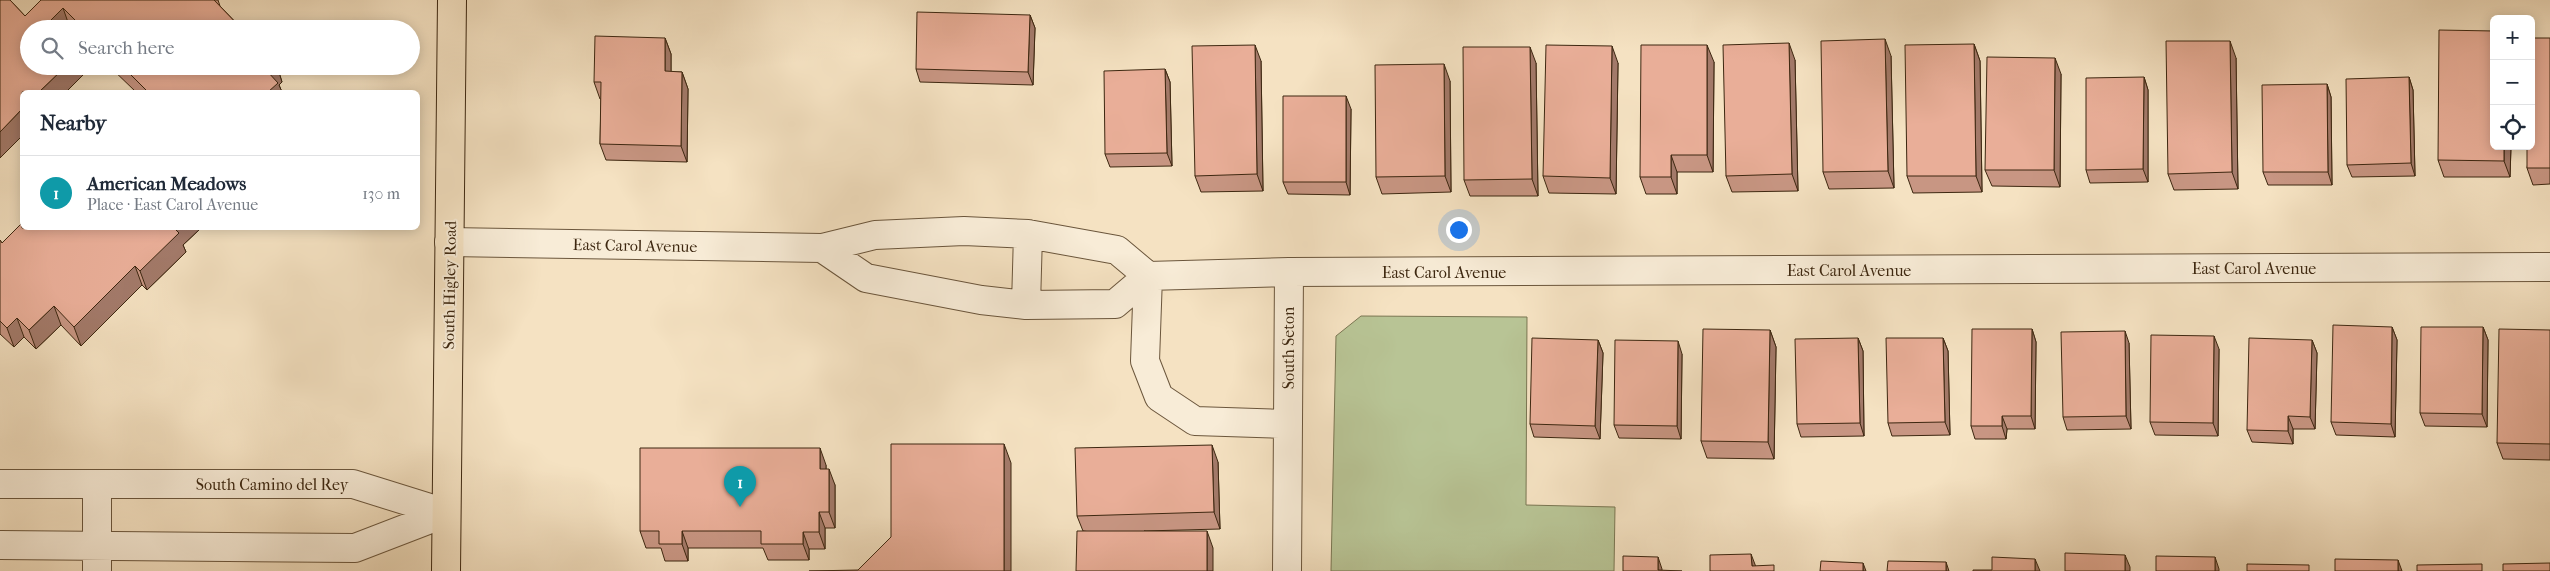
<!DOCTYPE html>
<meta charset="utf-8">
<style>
body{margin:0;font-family:"IM FELL French Canon",serif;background:#f2f2f3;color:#1f2937}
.controls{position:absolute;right:15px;top:15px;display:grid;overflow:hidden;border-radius:8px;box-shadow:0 2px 12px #0003}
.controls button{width:45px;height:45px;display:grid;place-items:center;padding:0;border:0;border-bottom:1px solid #e0e1e3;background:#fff;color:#1f2937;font:25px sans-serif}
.you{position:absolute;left:1458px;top:229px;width:18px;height:18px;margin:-12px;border:4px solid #fff;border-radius:50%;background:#1a73e8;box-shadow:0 0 0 8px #1a73e833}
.badge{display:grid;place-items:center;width:32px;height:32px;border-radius:50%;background:#1a73e8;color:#fff;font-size:16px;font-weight:700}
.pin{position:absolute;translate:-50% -41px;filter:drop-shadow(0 1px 2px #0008)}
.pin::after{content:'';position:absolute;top:26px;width:18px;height:15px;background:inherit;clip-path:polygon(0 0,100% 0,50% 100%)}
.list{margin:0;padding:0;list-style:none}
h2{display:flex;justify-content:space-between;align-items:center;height:65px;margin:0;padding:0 20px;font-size:21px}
h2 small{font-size:16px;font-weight:400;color:#747a83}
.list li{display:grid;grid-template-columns:32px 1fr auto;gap:15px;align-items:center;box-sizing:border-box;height:75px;padding:0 20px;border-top:1px solid #e0e1e3}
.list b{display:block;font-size:19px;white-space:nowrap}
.list p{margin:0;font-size:16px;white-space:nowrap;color:#747a83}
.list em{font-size:16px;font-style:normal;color:#747a83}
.icon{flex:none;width:28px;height:28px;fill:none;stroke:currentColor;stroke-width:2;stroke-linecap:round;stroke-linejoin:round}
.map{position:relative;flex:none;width:2550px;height:571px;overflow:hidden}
.search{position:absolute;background:#fff;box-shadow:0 2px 12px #0003;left:20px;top:20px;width:400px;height:55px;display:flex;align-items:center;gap:12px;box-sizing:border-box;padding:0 18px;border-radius:28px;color:#747a83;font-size:19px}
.panel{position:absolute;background:#fff;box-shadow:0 2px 12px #0003;left:20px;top:90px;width:400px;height:140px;border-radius:8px}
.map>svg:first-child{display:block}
.green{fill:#b8c495;stroke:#7a7652}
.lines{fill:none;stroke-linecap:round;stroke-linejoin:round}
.minor-casing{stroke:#6b563c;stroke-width:30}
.major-casing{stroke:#3d2710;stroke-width:30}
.minor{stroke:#f8ecd7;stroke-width:28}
.major{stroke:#f5e2c2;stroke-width:28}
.wall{fill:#c89683;stroke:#3d2710}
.shaded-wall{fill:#a37a6a;stroke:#3d2710}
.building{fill:#e9ae98;stroke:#3d2710}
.labels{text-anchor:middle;stroke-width:4;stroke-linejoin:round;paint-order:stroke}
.street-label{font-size:16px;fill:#3d2710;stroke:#f8ecd7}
</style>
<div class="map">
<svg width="2550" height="571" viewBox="0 0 2550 571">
<rect width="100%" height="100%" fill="#f5e2c2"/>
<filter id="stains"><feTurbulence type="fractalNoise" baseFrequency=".004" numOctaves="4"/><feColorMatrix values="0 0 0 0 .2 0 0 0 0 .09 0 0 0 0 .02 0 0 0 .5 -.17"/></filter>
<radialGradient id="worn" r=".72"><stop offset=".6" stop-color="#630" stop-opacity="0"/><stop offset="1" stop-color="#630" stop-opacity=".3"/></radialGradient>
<path class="green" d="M 1361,316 L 1527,317 L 1526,505 L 1615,507 L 1614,571 L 1331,571 L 1336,336 Z"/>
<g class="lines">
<defs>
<path id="minor" d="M 449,242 L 822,248 L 875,235 L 964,231 L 1028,234 L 1117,250 L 1148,276
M 822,248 L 866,278 L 981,300 L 1026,305 L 1115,304 L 1148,276 L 1289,272 L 2550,267
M 1148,276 L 1145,361 L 1159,397 L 1195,421 L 1288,424
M 1026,305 L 1028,234
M 0,484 L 353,484 L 446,513
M 97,484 L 97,571
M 0,545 L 355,548 L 446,513
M 1287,571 L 1289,272"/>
<path id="major" d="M 446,571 L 452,0"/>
</defs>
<use href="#minor" class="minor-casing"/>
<use href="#major" class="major-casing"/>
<use href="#minor" class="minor"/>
<use href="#major" class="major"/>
</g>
<path class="wall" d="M 0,0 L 10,0 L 25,16 L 41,0 L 218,0 L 220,6 L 242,29 L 71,29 L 70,28 L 69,29 L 29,29 L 29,66 L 86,66 L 87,71 L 66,92 L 22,92 L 22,135 L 0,158 Z
M 1030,15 L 1035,28 L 1033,85 L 920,82 L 916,69 Z
M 665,38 L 671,54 L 671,72 L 682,72 L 688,89 L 687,162 L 606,160 L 600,144 L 601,99 L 600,99 L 594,82 Z
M 2550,38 L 2550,184 L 2533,185 L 2527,168 Z
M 1974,44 L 1980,61 L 1982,192 L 1913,193 L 1907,176 Z
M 1891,56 L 1894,188 L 1829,189 L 1823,172 Z
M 2236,58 L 2238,189 L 2174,190 L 2168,174 Z
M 1795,60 L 1798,191 L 1732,192 L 1726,176 Z
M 1261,61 L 1263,191 L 1201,192 L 1195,176 Z
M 1714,62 L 1713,172 L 1677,172 L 1677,194 L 1646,194 L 1640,177 Z
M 1536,63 L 1538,196 L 1470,196 L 1464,180 Z
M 1618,63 L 1616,194 L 1549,193 L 1543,176 Z
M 109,66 L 277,66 L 282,82 L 279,85 L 282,92 L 136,92 Z
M 1165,69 L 1170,82 L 1172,166 L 1110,167 L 1105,154 Z
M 2061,74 L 2060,187 L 1992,186 L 1985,170 Z
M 2144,77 L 2148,90 L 2148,182 L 2090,183 L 2086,170 Z
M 2409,77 L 2413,90 L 2415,176 L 2352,177 L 2347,165 Z
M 1450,81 L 1451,192 L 1382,194 L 1376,177 Z
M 2327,84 L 2331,97 L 2332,185 L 2268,185 L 2263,172 Z
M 1351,109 L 1350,195 L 1288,194 L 1283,182 Z
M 2511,146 L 2510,177 L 2444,177 L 2438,160 Z
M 22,228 L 201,228 L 183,245 L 186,252 L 147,290 L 142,285 L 81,346 L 61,325 L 36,349 L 24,337 L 14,347 L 0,334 L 0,240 L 2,243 Z
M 2392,327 L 2397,340 L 2395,437 L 2336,435 L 2331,422 Z
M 2483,327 L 2488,340 L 2487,427 L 2425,426 L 2420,413 Z
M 2032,329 L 2036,342 L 2035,429 L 2007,429 L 2006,439 L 1975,439 L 1971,426 Z
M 1770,330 L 1776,347 L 1774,459 L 1707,458 L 1701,441 Z
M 2550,330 L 2550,460 L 2503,459 L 2497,443 Z
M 1858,338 L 1863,351 L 1864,436 L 1801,437 L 1797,424 Z
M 1943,338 L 1948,351 L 1950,435 L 1892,436 L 1888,423 Z
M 1598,340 L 1603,353 L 1600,439 L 1534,437 L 1530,424 Z
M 2312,340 L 2317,353 L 2315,429 L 2293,429 L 2293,444 L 2252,442 L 2247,430 Z
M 2129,343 L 2131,429 L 2067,430 L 2063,417 Z
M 2219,349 L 2218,436 L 2155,435 L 2150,422 Z
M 1682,354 L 1681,439 L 1619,438 L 1614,425 Z
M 1218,462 L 1220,529 L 1144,531 L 1213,548 L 1083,531 L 1077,516 Z
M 826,465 L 826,469 L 835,485 L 835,528 L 825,528 L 825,549 L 809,549 L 809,560 L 768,560 L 763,548 L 688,548 L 688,561 L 665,561 L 661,548 L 646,548 L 640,531 Z"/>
<path class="shaded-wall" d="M 63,8 L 70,28 L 69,29 L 53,29 L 50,21 Z
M 1030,15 L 1035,28 L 1033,85 L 1028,72 Z
M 665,38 L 671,54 L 671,88 L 665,71 Z
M 1885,39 L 1891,56 L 1894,188 L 1888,171 Z
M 2230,41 L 2236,58 L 2238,189 L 2232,172 Z
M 1789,43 L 1795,60 L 1798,191 L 1792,174 Z
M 1974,44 L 1980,61 L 1982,192 L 1976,176 Z
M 1255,45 L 1261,61 L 1263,191 L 1257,174 Z
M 1707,45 L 1714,62 L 1713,172 L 1707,155 Z
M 1612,46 L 1618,63 L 1616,194 L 1610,178 Z
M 1530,47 L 1536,63 L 1538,196 L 1532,179 Z
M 2055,58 L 2061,74 L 2060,187 L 2054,170 Z
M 1444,64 L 1450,81 L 1451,192 L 1445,176 Z
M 66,66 L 86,66 L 87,71 L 66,92 L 39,92 Z
M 272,66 L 277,66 L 282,82 L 279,85 L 282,92 L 268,92 L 267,71 Z
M 1165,69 L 1170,82 L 1172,166 L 1167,153 Z
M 682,72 L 688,89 L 687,162 L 681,146 Z
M 2144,77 L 2148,90 L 2148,182 L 2143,169 Z
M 2409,77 L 2413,90 L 2415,176 L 2411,163 Z
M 2327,84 L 2331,97 L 2332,185 L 2328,172 Z
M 1346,96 L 1351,109 L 1350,195 L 1346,182 Z
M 22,109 L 22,136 L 0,158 L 0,132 Z
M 2504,146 L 2511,146 L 2510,177 L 2504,161 Z
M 1671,155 L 1677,172 L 1677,194 L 1671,177 Z
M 174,228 L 201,228 L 183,245 L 186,252 L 147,290 L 140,271 Z
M 135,266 L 142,285 L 81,346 L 74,327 Z
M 54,306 L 61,325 L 36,349 L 29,330 Z
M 17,318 L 24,337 L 14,347 L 7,328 Z
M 2392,327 L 2397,340 L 2395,437 L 2391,424 Z
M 2483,327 L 2488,340 L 2487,427 L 2482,414 Z
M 2032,329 L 2036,342 L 2035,429 L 2031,416 Z
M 1770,330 L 1776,347 L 1774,459 L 1768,442 Z
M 2125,331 L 2129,343 L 2131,429 L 2126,416 Z
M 2214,336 L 2219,349 L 2218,436 L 2213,423 Z
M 1858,338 L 1863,351 L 1864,436 L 1860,423 Z
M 1943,338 L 1948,351 L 1950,435 L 1945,422 Z
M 1598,340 L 1603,353 L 1600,439 L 1595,426 Z
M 2312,340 L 2317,353 L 2315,429 L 2310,417 Z
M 1678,341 L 1682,354 L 1681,439 L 1677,426 Z
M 2002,416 L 2007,429 L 2006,439 L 2002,426 Z
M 2288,416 L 2293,429 L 2293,444 L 2288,431 Z
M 1004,444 L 1011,463 L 1011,571 L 1004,571 Z
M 1212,445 L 1218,462 L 1220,529 L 1214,512 Z
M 820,448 L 826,465 L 826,485 L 820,469 Z
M 829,469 L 835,485 L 835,528 L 829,512 Z
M 819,512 L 825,528 L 825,549 L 819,532 Z
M 682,531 L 688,548 L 688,561 L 682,544 Z
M 1207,531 L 1213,548 L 1213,571 L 1207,571 Z
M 803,532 L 809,549 L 809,560 L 803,544 Z
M 1751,554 L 1756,567 L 1752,566 Z
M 2125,555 L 2130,567 L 2130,571 L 2125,571 Z
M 1658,557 L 1662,569 L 1662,571 L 1658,570 Z
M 2215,557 L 2219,569 L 2219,571 L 2215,571 Z
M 2035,559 L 2040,571 L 2035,571 Z
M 2398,560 L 2402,571 L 2398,571 Z
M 1946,562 L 1949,571 L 1946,571 Z
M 1863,563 L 1866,571 L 1863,571 Z"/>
<path class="building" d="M 0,0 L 10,0 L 25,16 L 41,0 L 214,0 L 242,29 L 84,29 L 63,8 L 50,21 L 58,29 L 29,29 L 29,66 L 66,66 L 39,92 L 22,92 L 22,109 L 0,132 Z
M 917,12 L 1030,15 L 1028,72 L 916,69 Z
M 2439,30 L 2494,31 L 2494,146 L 2504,146 L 2504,161 L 2438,160 Z
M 595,36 L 665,38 L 665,71 L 682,72 L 681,146 L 600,144 L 601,82 L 594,82 Z
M 2531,38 L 2550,38 L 2550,168 L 2527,168 L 2527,146 L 2531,146 Z
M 1885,39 L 1888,171 L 1823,172 L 1821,41 Z
M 2166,41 L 2230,41 L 2232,172 L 2168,174 Z
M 1789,43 L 1792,174 L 1726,176 L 1723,45 Z
M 1974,44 L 1976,176 L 1907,176 L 1905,45 Z
M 1255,45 L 1257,174 L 1195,176 L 1192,46 Z
M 1546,45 L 1612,46 L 1610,178 L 1543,176 Z
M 1641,45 L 1707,45 L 1707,155 L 1671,155 L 1671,177 L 1640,177 Z
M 1463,47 L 1530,47 L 1532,179 L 1464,180 Z
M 1987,57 L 2055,58 L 2054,170 L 1985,170 Z
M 1444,64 L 1445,176 L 1376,177 L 1375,65 Z
M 122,66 L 272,66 L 267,71 L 278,83 L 268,92 L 148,92 Z
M 1165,69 L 1167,153 L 1105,154 L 1104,71 Z
M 2144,77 L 2143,169 L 2086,170 L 2086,78 Z
M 2409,77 L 2411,163 L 2347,165 L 2346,79 Z
M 2327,84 L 2328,172 L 2263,172 L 2262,85 Z
M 1283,96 L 1346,96 L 1346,182 L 1283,182 Z
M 22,223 L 22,228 L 174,228 L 179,233 L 140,271 L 135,266 L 74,327 L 54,306 L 29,330 L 17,318 L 7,328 L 0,321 L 0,240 L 2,243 Z
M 2333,325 L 2392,327 L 2391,424 L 2331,422 Z
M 2421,327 L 2483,327 L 2482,414 L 2420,413 Z
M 1703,329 L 1770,330 L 1768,442 L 1701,441 Z
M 1972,329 L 2032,329 L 2031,416 L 2002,416 L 2002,426 L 1971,426 Z
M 2499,329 L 2550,330 L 2550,444 L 2497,443 Z
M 2125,331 L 2126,416 L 2063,417 L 2061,332 Z
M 2151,335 L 2214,336 L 2213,423 L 2150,422 Z
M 1532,338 L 1598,340 L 1595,426 L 1530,424 Z
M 1858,338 L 1860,423 L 1797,424 L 1795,339 Z
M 1886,338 L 1943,338 L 1945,422 L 1888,423 Z
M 2249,338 L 2312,340 L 2310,417 L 2288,416 L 2288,431 L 2247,430 Z
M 1615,340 L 1678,341 L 1677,426 L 1614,425 Z
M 891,444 L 1004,444 L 1004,571 L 809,571 L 858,570 L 891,537 Z
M 1212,445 L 1214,512 L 1077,516 L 1075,448 Z
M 640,448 L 820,448 L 820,469 L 829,469 L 829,512 L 819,512 L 819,532 L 803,532 L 803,544 L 761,544 L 761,531 L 682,531 L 682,544 L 659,544 L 659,531 L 640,531 Z
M 1077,531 L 1207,531 L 1207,571 L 1076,571 Z
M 2065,553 L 2125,555 L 2125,571 L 2065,571 Z
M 1751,554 L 1752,566 L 1774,565 L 1774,571 L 1710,571 L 1710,555 Z
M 1623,556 L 1658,557 L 1658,570 L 1682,571 L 1623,571 Z
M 2156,556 L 2215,557 L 2215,571 L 2156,571 Z
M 1992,557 L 2035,559 L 2035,571 L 1973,571 L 1973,570 L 1992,570 Z
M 2335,559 L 2398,560 L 2398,571 L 2335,571 Z
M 1821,561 L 1863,563 L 1863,571 L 1820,571 Z
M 1888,561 L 1946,562 L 1946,571 L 1887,571 Z
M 2550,563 L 2550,571 L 2503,571 L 2503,564 Z
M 2247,564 L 2309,565 L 2309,571 L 2247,571 Z
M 2482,564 L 2482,571 L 2417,571 L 2417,565 Z"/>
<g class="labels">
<g class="street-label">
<text transform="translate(635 245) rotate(1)" y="6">East Carol Avenue</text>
<text x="2254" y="274">East Carol Avenue</text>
<text x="1849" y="276">East Carol Avenue</text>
<text x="1444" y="278">East Carol Avenue</text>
<text transform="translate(449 285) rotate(-89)" y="6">South Higley Road</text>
<text transform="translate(1288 348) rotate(-90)" y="6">South Seton</text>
<text x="272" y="490">South Camino del Rey</text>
</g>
</g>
<rect width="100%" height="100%" filter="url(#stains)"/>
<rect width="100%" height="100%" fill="url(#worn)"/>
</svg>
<div class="controls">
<button>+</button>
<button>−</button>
<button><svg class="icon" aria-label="locate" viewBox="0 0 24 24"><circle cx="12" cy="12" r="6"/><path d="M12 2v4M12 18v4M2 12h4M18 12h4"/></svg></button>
</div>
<div class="you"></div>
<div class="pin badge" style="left:740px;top:507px;background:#0f9aa8">1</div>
<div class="search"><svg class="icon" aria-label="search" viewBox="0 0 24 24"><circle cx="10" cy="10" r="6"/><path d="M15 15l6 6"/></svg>Search here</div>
<section class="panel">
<h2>Nearby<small></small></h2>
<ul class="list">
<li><span class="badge" style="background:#0f9aa8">1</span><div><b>American Meadows</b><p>Place · East Carol Avenue</p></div><em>130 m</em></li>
</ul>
</section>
</div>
